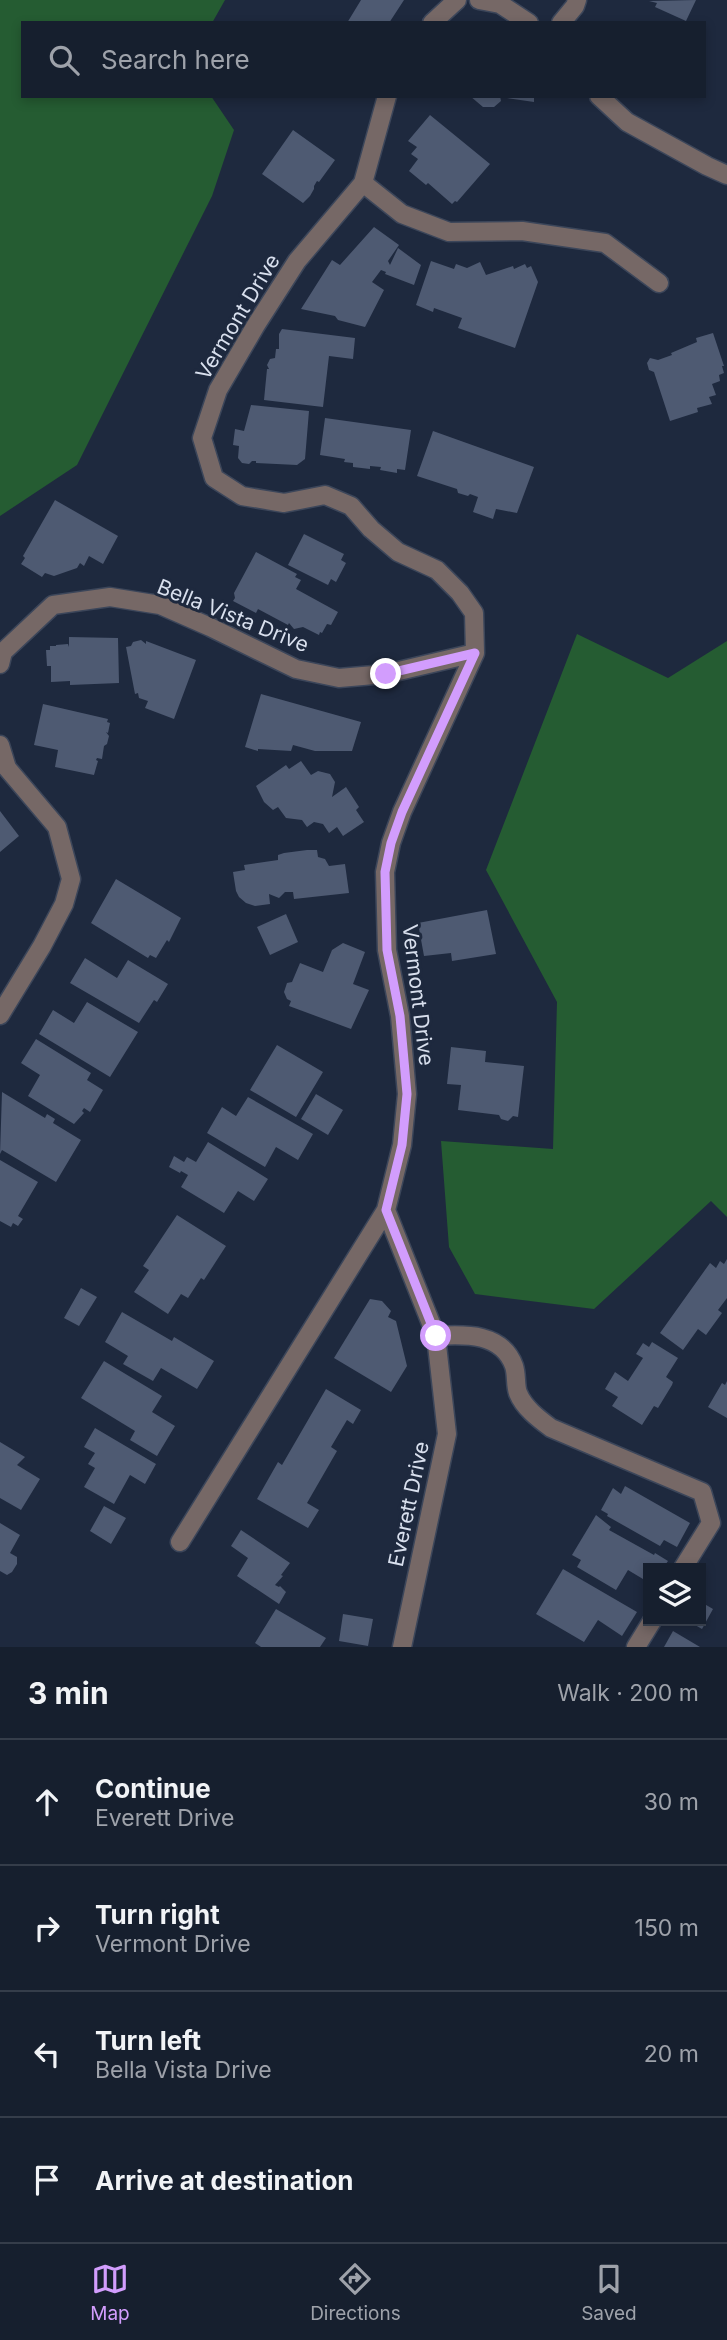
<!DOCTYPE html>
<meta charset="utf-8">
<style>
body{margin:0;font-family:Inter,sans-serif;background:#1f2736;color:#f1f3f6}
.controls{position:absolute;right:21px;bottom:21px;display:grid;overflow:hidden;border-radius:0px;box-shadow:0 4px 10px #0003}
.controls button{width:63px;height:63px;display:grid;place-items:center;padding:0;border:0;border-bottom:2px solid #353d4a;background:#161f2e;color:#f1f3f6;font:35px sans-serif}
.stop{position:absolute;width:21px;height:21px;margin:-16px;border:5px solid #d29dfd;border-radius:50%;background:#fff}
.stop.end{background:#d29dfd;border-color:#fff;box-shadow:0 2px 7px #0008}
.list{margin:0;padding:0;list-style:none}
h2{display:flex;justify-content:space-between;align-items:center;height:91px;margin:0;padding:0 28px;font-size:30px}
h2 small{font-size:23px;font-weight:400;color:#9ea2aa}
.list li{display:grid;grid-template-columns:46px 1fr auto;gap:21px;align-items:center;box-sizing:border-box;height:126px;padding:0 28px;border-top:2px solid #353d4a}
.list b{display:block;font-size:26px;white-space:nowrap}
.list p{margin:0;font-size:23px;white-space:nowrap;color:#9ea2aa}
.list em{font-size:23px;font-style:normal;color:#9ea2aa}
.icon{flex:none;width:38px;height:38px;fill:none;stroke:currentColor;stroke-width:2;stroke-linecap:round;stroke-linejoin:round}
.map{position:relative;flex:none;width:727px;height:1647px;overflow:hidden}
.search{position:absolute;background:#161f2e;box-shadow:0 4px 10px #0003;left:21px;right:21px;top:21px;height:77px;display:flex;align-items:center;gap:18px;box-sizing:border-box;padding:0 24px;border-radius:0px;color:#9ea2aa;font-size:26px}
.sheet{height:595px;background:#161f2e}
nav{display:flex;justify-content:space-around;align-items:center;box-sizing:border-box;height:98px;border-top:2px solid #353d4a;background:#161f2e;font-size:19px;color:#9ea2aa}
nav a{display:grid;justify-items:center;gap:4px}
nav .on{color:#d29dfd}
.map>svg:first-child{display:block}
.green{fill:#255c32}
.building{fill:#4e5a72}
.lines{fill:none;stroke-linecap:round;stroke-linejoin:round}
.minor-casing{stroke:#3c465a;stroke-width:21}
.minor{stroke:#766866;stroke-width:18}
.route{stroke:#d29dfd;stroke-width:9}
.labels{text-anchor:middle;stroke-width:6;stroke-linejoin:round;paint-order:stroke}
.street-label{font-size:21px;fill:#d8dfed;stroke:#1e293e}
</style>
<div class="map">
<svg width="727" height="1647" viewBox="0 0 727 1647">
<rect width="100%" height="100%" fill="#1e293e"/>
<path class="green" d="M 0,0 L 225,0 L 212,23 L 23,23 L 23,96 L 211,96 L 234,130 L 212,196 L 77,465 L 0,516 Z
M 577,634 L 668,678 L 727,641 L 727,1217 L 711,1201 L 594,1309 L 475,1294 L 449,1247 L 441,1141 L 553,1149 L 557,1002 L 486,870 Z"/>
<path class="building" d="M 361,0 L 404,0 L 389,23 L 347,23 Z
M 696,0 L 686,21 L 655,7 L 657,3 L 649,1 Z
M 470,96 L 500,96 L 501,101 L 494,107 L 483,107 Z
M 507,96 L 534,96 L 534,102 L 507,98 Z
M 430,115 L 490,164 L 457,202 L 455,201 L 452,204 L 428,183 L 426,185 L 409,171 L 418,159 L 411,154 L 417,147 L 408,141 Z
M 293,130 L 335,160 L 319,182 L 317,181 L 314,186 L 314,189 L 310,196 L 303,203 L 262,174 Z
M 374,227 L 399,245 L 388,261 L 390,265 L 398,248 L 421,265 L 414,285 L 385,274 L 386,272 L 381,270 L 372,282 L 384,290 L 365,327 L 338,320 L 335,316 L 301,309 L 332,260 L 340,265 Z
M 431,261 L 454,269 L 456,264 L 467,268 L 480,262 L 486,275 L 513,266 L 514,269 L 525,264 L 527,268 L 531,266 L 538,282 L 515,348 L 458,328 L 462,318 L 434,308 L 433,312 L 416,305 Z
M 282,329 L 355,338 L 353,359 L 329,356 L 323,407 L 264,400 L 267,369 L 269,369 L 267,365 L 270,359 L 275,358 L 276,349 L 279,349 L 279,334 Z
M 713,333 L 724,366 L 722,366 L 724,373 L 719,375 L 720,381 L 712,384 L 716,395 L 709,397 L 712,404 L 697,408 L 698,412 L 670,421 L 654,372 L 649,370 L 647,363 L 650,358 L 658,360 L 672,355 L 671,353 L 697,342 L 696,338 Z
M 251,405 L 309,411 L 305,459 L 297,465 L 256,463 L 256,461 L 252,461 L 249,464 L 242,463 L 238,458 L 239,446 L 233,445 L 235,429 L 244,431 Z
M 325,418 L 411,430 L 405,470 L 397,469 L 397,473 L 380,470 L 381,467 L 370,466 L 370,469 L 353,467 L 353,463 L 344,462 L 345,459 L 320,455 Z
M 433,431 L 534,467 L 517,513 L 496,509 L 493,519 L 473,512 L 478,497 L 470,494 L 468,496 L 458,493 L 457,489 L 417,476 Z
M 55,500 L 118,536 L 103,564 L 89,556 L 84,566 L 80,563 L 77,568 L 54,576 L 45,573 L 42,577 L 21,564 L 25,558 L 23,556 Z
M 304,534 L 344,554 L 341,560 L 346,563 L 336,582 L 331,579 L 328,585 L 288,565 Z
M 256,552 L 297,574 L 295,577 L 301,580 L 296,589 L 338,612 L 331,625 L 327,624 L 322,633 L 320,632 L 319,635 L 303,627 L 294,629 L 289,623 L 288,625 L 258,609 L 256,613 L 233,601 L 235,598 L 234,593 Z
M 69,637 L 118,638 L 119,683 L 70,685 L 70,681 L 51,682 L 51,666 L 47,666 L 46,650 L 50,650 L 50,646 L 56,646 L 56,645 L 68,644 L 69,647 Z
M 141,640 L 146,644 L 146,641 L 196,660 L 174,719 L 145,708 L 148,701 L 139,698 L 138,693 L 135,694 L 126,647 L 131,646 L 133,642 Z
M 261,694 L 361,722 L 352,751 L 315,751 L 293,745 L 291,751 L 258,749 L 258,751 L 245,747 Z
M 43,704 L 108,719 L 107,722 L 110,723 L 108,733 L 106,732 L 109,736 L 107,744 L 104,746 L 102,759 L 97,758 L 96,760 L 98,761 L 94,775 L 55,767 L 58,750 L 34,745 Z
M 301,761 L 311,775 L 318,771 L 330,774 L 335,782 L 332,797 L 346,787 L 359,807 L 356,810 L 364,822 L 343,836 L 337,827 L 329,833 L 323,824 L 314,822 L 307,827 L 302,820 L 286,818 L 278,807 L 273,810 L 264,802 L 256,786 L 286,765 L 289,769 Z
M 0,811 L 19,836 L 0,852 Z
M 307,850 L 317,850 L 318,857 L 325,859 L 329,866 L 345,864 L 349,893 L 294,899 L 293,892 L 285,892 L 279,898 L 269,894 L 270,904 L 255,906 L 246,903 L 239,897 L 236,891 L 233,872 L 245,870 L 244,865 L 278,860 L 278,855 L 284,853 Z
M 116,879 L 181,918 L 169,942 L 167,940 L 156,958 L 150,955 L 148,958 L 91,923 Z
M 487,910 L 496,954 L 452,961 L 451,953 L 424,956 L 418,923 Z
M 286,914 L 298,942 L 270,955 L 257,927 Z
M 343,943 L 365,952 L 353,984 L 369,990 L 351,1029 L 289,1006 L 291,1001 L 287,999 L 284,992 L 287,983 L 292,982 L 300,963 L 323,972 L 332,950 Z
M 85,958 L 117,978 L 128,960 L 168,984 L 157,1002 L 154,1000 L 139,1023 L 70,983 Z
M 87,1002 L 138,1032 L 110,1077 L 39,1034 L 53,1010 L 74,1023 Z
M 36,1039 L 91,1073 L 87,1080 L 103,1090 L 90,1112 L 84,1108 L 82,1111 L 84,1113 L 74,1124 L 28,1096 L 40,1075 L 21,1063 Z
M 277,1045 L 323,1072 L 296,1117 L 250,1090 Z
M 451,1047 L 486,1051 L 485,1062 L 524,1066 L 518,1117 L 513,1116 L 508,1121 L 501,1119 L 499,1115 L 458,1110 L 461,1085 L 447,1084 Z
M 2,1092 L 45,1118 L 47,1114 L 55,1119 L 53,1123 L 81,1140 L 56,1182 L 2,1150 L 0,1154 Z
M 316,1094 L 343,1110 L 328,1135 L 301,1119 Z
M 248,1097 L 313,1134 L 298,1160 L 276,1147 L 265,1167 L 207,1133 L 222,1107 L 236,1116 Z
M 208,1142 L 268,1179 L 254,1201 L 238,1191 L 224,1213 L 181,1187 L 188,1175 L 181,1171 L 180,1173 L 169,1167 L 174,1156 L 184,1162 L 187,1157 L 196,1162 Z
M 0,1160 L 38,1182 L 18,1216 L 23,1219 L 18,1226 L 13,1223 L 11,1227 L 0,1221 Z
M 177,1215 L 226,1246 L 204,1280 L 201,1278 L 188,1298 L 181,1294 L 168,1314 L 134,1292 L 149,1270 L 143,1266 Z
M 727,1259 L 727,1298 L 718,1310 L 722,1313 L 706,1335 L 698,1329 L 683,1350 L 660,1333 L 710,1263 L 716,1268 L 720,1261 L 724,1264 Z
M 81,1288 L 97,1297 L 79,1326 L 64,1318 Z
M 370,1299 L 382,1301 L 391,1311 L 388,1317 L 396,1321 L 407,1366 L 391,1392 L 334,1358 Z
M 122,1312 L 172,1341 L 174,1337 L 214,1361 L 197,1389 L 161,1368 L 153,1381 L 123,1364 L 128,1356 L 105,1342 Z
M 652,1342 L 678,1358 L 666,1377 L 673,1382 L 672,1385 L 658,1408 L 654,1406 L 642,1425 L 612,1406 L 618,1397 L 605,1389 L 615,1372 L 628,1381 L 643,1358 L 636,1354 L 643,1343 L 649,1347 Z
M 104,1361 L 162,1396 L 152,1412 L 175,1426 L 157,1456 L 130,1440 L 135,1431 L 81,1398 Z
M 727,1381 L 727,1418 L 708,1407 L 722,1383 L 725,1385 Z
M 326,1389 L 361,1410 L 353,1424 L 347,1420 L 331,1447 L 337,1451 L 307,1503 L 319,1510 L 308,1528 L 257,1499 L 278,1462 L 282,1465 Z
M 95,1428 L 156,1464 L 145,1484 L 130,1475 L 114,1504 L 84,1487 L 95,1468 L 88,1464 L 95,1453 L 84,1447 Z
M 0,1442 L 25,1457 L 17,1465 L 40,1479 L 21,1510 L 0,1498 Z
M 625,1486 L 690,1523 L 677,1547 L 664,1540 L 660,1546 L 607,1516 L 608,1514 L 601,1510 L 613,1488 L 621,1494 Z
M 104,1506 L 126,1518 L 111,1544 L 90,1531 Z
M 596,1515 L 611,1527 L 609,1530 L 654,1555 L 655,1553 L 668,1561 L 663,1568 L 648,1568 L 648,1582 L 628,1570 L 616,1590 L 577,1567 L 581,1560 L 572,1555 Z
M 0,1523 L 20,1535 L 10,1553 L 17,1557 L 17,1564 L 12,1572 L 7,1575 L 0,1571 Z
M 241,1530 L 290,1563 L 281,1575 L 283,1576 L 275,1585 L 279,1587 L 280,1586 L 286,1592 L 279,1604 L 237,1576 L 248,1558 L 231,1546 Z
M 563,1569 L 637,1612 L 622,1636 L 598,1620 L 584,1642 L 536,1614 Z
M 701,1602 L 713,1609 L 702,1629 L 688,1621 L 701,1621 Z
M 276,1609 L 326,1638 L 320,1647 L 261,1647 L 255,1643 Z
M 343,1614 L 373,1619 L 368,1646 L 339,1641 Z
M 673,1631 L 700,1647 L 664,1647 Z"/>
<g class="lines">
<defs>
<path id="minor" d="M 479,0 L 500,4 L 529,23
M 432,23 L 457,0
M 561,23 L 575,6 L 577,0
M 599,96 L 627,122 L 707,166 L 727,175
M 363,183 L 402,214 L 449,232 L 522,231 L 605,243 L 659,283
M 0,664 L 3,652 L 53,605 L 110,597 L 160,605 L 210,627 L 296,669 L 339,678 L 386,674 L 475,653
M 0,745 L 7,768 L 57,827 L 71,879 L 64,904 L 42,946 L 0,1015
M 386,1210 L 436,1336 L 447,1434 L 402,1647
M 436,1336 C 466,1334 502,1333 514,1366 C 517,1375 515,1385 518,1393 C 524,1408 539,1419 551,1428 L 702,1492 L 711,1523 L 683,1568
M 180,1542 L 386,1210 L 402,1145 L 407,1094 L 400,1016 L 387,950 L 385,872 L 391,843 L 402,812 L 475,653 L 474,613 L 460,593 L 437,570 L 398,552 L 371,529 L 351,506 L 325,495 L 284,503 L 242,496 L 214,478 L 202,438 L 218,390 L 256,325 L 297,261 L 363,183 L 387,96
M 636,1647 L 652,1621"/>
</defs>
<use href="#minor" class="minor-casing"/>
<use href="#minor" class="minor"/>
</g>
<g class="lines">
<path class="route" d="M 386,674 L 475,653 L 402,812 L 391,843 L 385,872 L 387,950 L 400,1016 L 407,1094 L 402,1145 L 386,1210 L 436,1336"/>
</g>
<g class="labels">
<g class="street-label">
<text transform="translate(238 317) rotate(-59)" y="7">Vermont Drive</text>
<text transform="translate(233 616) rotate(22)" y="7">Bella Vista Drive</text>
<text transform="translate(418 995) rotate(83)" y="7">Vermont Drive</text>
<text transform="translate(409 1504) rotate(-78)" y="7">Everett Drive</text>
</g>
</g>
</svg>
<div class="controls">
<button><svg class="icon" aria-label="layers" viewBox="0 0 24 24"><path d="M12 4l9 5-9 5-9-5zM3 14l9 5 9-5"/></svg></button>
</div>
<div class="stop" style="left:436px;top:1336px"></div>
<div class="stop end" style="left:386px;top:674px"></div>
<div class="search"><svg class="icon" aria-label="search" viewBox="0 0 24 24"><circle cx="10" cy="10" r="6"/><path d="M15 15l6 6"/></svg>Search here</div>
</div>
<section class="sheet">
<h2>3 min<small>Walk · 200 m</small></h2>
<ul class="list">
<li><svg class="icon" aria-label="ahead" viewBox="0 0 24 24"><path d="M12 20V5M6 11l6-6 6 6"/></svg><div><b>Continue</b><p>Everett Drive</p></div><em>30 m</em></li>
<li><svg class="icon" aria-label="right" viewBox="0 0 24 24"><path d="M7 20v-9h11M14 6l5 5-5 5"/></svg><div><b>Turn right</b><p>Vermont Drive</p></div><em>150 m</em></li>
<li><svg class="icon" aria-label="left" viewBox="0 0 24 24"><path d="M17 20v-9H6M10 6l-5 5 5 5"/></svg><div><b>Turn left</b><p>Bella Vista Drive</p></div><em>20 m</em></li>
<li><svg class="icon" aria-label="arrive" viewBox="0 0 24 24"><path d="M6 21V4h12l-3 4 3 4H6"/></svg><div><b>Arrive at destination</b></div></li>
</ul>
</section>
<nav>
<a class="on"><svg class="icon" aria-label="map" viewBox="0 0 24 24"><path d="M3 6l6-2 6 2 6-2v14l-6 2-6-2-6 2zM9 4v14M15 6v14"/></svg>Map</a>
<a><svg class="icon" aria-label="directions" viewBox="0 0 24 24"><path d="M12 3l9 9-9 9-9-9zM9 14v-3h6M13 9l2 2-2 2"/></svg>Directions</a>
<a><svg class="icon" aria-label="saved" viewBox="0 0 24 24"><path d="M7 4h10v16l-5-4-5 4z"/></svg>Saved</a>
</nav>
